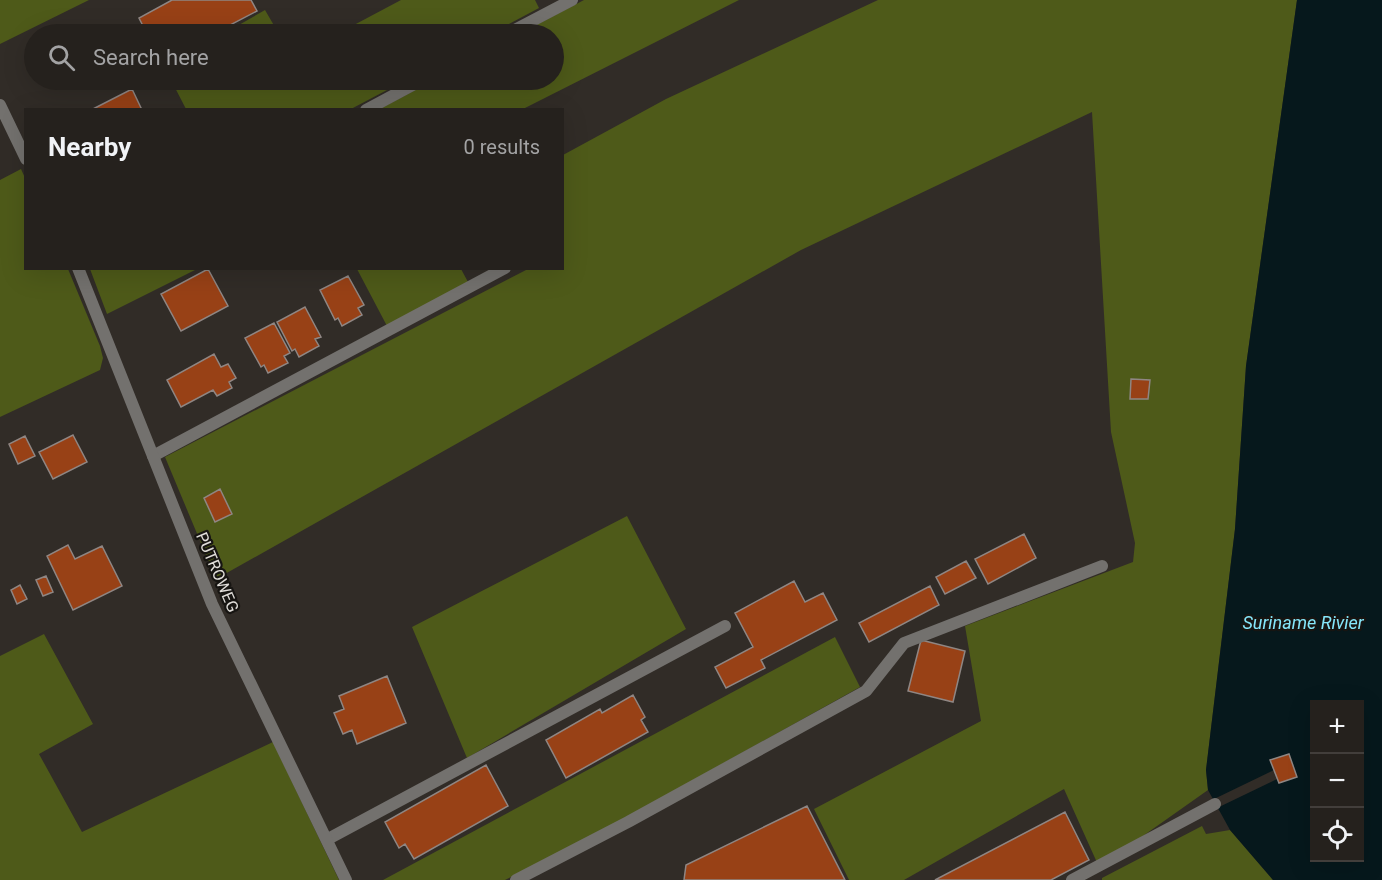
<!DOCTYPE html>
<meta charset="utf-8">
<style>
body{margin:0;font-family:Roboto,sans-serif;background:#2d2926;color:#f1f3f6}
.controls{position:absolute;right:18px;bottom:18px;display:grid;overflow:hidden;border-radius:0px;box-shadow:0 6px 24px #0002}
.controls button{width:54px;height:54px;display:grid;place-items:center;padding:0;border:0;border-bottom:2px solid #423e3b;background:#25211d;color:#f1f3f6;font:30px sans-serif}
.list{margin:0;padding:0;list-style:none}
h2{display:flex;justify-content:space-between;align-items:center;height:78px;margin:0;padding:0 24px;font-size:26px}
h2 small{font-size:20px;font-weight:400;color:#a3a3a4}
.icon{flex:none;width:33px;height:33px;fill:none;stroke:currentColor;stroke-width:2;stroke-linecap:round;stroke-linejoin:round}
.map{position:relative;flex:none;width:1382px;height:880px;overflow:hidden}
.search{position:absolute;background:#25211d;box-shadow:0 6px 24px #0002;left:24px;top:24px;width:540px;height:66px;display:flex;align-items:center;gap:15px;box-sizing:border-box;padding:0 21px;border-radius:33px;color:#a3a3a4;font-size:22px}
.panel{position:absolute;background:#25211d;box-shadow:0 6px 24px #0002;left:24px;top:108px;width:540px;height:162px;border-radius:0px}
.map>svg:first-child{display:block}
.green{fill:#4e5a19}
.water{fill:#06181c;fill-rule:evenodd}
.pier{fill:#312c27}
.building{fill:#984116;stroke:#8f8683;stroke-width:1.5}
.lines{fill:none;stroke-linecap:round;stroke-linejoin:round}
.service{stroke:#73716e;stroke-width:12}
.minor{stroke:#73716e;stroke-width:12}
.labels{text-anchor:middle;stroke-width:4.5;stroke-linejoin:round;paint-order:stroke}
.street-label{font-size:16px;fill:#e1deda;stroke:#171512}
.water-label{font-size:18px;font-style:italic;fill:#85e6fa;stroke:#171512}
</style>
<div class="map">
<svg width="1382" height="880" viewBox="0 0 1382 880">
<rect width="100%" height="100%" fill="#312c27"/>
<path class="green" d="M 0,0 L 89,0 L 0,44 Z
M 401,0 L 535,0 L 539,8 L 490,34 L 337,34 Z
M 584,0 L 739,0 L 523,109 L 378,110 L 434,80 L 554,80 L 554,34 L 519,34 Z
M 878,0 L 1297,0 L 1246,366 L 1235,529 L 1206,770 L 1208,790 L 1099,867 L 1064,789 L 904,880 L 849,880 L 814,809 L 981,721 L 965,626 L 1133,562 L 1135,543 L 1111,432 L 1092,112 L 801,250 L 216,579 L 165,457 L 528,269 L 562,268 L 563,155 L 666,99 Z
M 265,10 L 279,34 L 223,34 Z
M 171,80 L 406,80 L 351,109 L 186,109 Z
M 21,169 L 25,178 L 26,268 L 68,269 L 100,346 L 103,358 L 100,370 L 0,417 L 0,180 Z
M 90,269 L 90,268 L 197,269 L 107,314 Z
M 357,269 L 461,269 L 468,282 L 387,326 Z
M 627,516 L 686,629 L 467,758 L 412,627 Z
M 44,634 L 93,724 L 39,754 L 82,832 L 273,742 L 339,880 L 0,880 L 0,656 Z
M 835,637 L 860,687 L 627,817 L 505,880 L 383,880 Z
M 1202,826 L 1206,834 L 1230,830 L 1273,880 L 1102,880 L 1102,878 Z"/>
<path class="water" d="M 1297,0 L 1382,0 L 1382,880 L 1273,880 L 1230,830 L 1208,790 L 1206,770 L 1235,529 L 1246,366 ZM 1314,704 L 1360,704 L 1360,858 L 1314,858 Z"/>
<path class="pier" d="M 1289,754 L 1297,777 L 1279,783 L 1277,779 L 1217,808 L 1212,800 L 1274,770 L 1270,760 Z"/>
<path class="building" d="M 172,0 L 251,0 L 257,11 L 213,34 L 141,34 L 139,31 L 144,28 L 139,18 Z
M 132,89 L 142,110 L 91,110 Z
M 208,269 L 228,306 L 181,331 L 161,294 Z
M 348,276 L 364,305 L 358,308 L 362,315 L 342,326 L 338,318 L 335,320 L 320,290 Z
M 305,307 L 321,337 L 315,339 L 319,346 L 299,357 L 295,349 L 292,351 L 277,322 Z
M 274,323 L 290,353 L 284,356 L 288,363 L 268,373 L 264,365 L 261,367 L 245,338 Z
M 214,354 L 221,367 L 228,364 L 236,378 L 229,382 L 232,388 L 217,396 L 213,390 L 181,407 L 167,380 Z
M 1131,379 L 1150,380 L 1148,399 L 1130,399 Z
M 73,435 L 87,462 L 53,479 L 39,452 Z
M 25,436 L 35,456 L 18,464 L 9,444 Z
M 220,489 L 232,514 L 215,522 L 204,498 Z
M 1024,534 L 1036,558 L 988,584 L 975,559 Z
M 68,545 L 75,559 L 102,546 L 122,586 L 73,610 L 47,556 Z
M 966,561 L 976,578 L 945,594 L 936,577 Z
M 46,576 L 53,592 L 43,596 L 36,580 Z
M 794,581 L 805,602 L 823,593 L 837,620 L 761,660 L 765,668 L 726,688 L 715,667 L 753,647 L 735,613 Z
M 20,585 L 27,599 L 17,604 L 11,590 Z
M 930,586 L 939,605 L 869,642 L 859,623 Z
M 921,640 L 965,651 L 953,702 L 908,691 Z
M 387,676 L 406,723 L 357,744 L 352,730 L 343,734 L 334,713 L 344,709 L 339,696 Z
M 633,695 L 645,717 L 641,720 L 648,732 L 566,778 L 546,740 L 600,709 L 602,713 Z
M 1289,754 L 1297,777 L 1279,783 L 1270,760 Z
M 486,765 L 508,806 L 414,859 L 405,844 L 399,848 L 385,822 Z
M 807,806 L 845,880 L 684,880 L 686,865 Z
M 1065,812 L 1089,860 L 1051,880 L 935,880 Z"/>
<g class="lines">
<path class="service" d="M 507,34 L 572,0
M 366,110 L 422,80
M 153,456 L 505,268
M 328,839 L 725,626
M 516,880 L 628,822 L 866,691 L 904,643 L 1102,566
M 1072,880 L 1215,804"/>
<path class="minor" d="M 0,105 L 26,159
M 78,268 L 212,604 L 346,880"/>
</g>
<g class="labels">
<g class="street-label">
<text transform="translate(218 572) rotate(67)" y="6">PUTROWEG</text>
</g>
<g class="water-label">
<text x="1303" y="629">Suriname Rivier</text>
</g>
</g>
</svg>
<div class="controls">
<button>+</button>
<button>−</button>
<button><svg class="icon" aria-label="locate" viewBox="0 0 24 24"><circle cx="12" cy="12" r="6"/><path d="M12 2v4M12 18v4M2 12h4M18 12h4"/></svg></button>
</div>
<div class="search"><svg class="icon" aria-label="search" viewBox="0 0 24 24"><circle cx="10" cy="10" r="6"/><path d="M15 15l6 6"/></svg>Search here</div>
<section class="panel">
<h2>Nearby<small>0 results</small></h2>
<ul class="list">
</ul>
</section>
</div>
